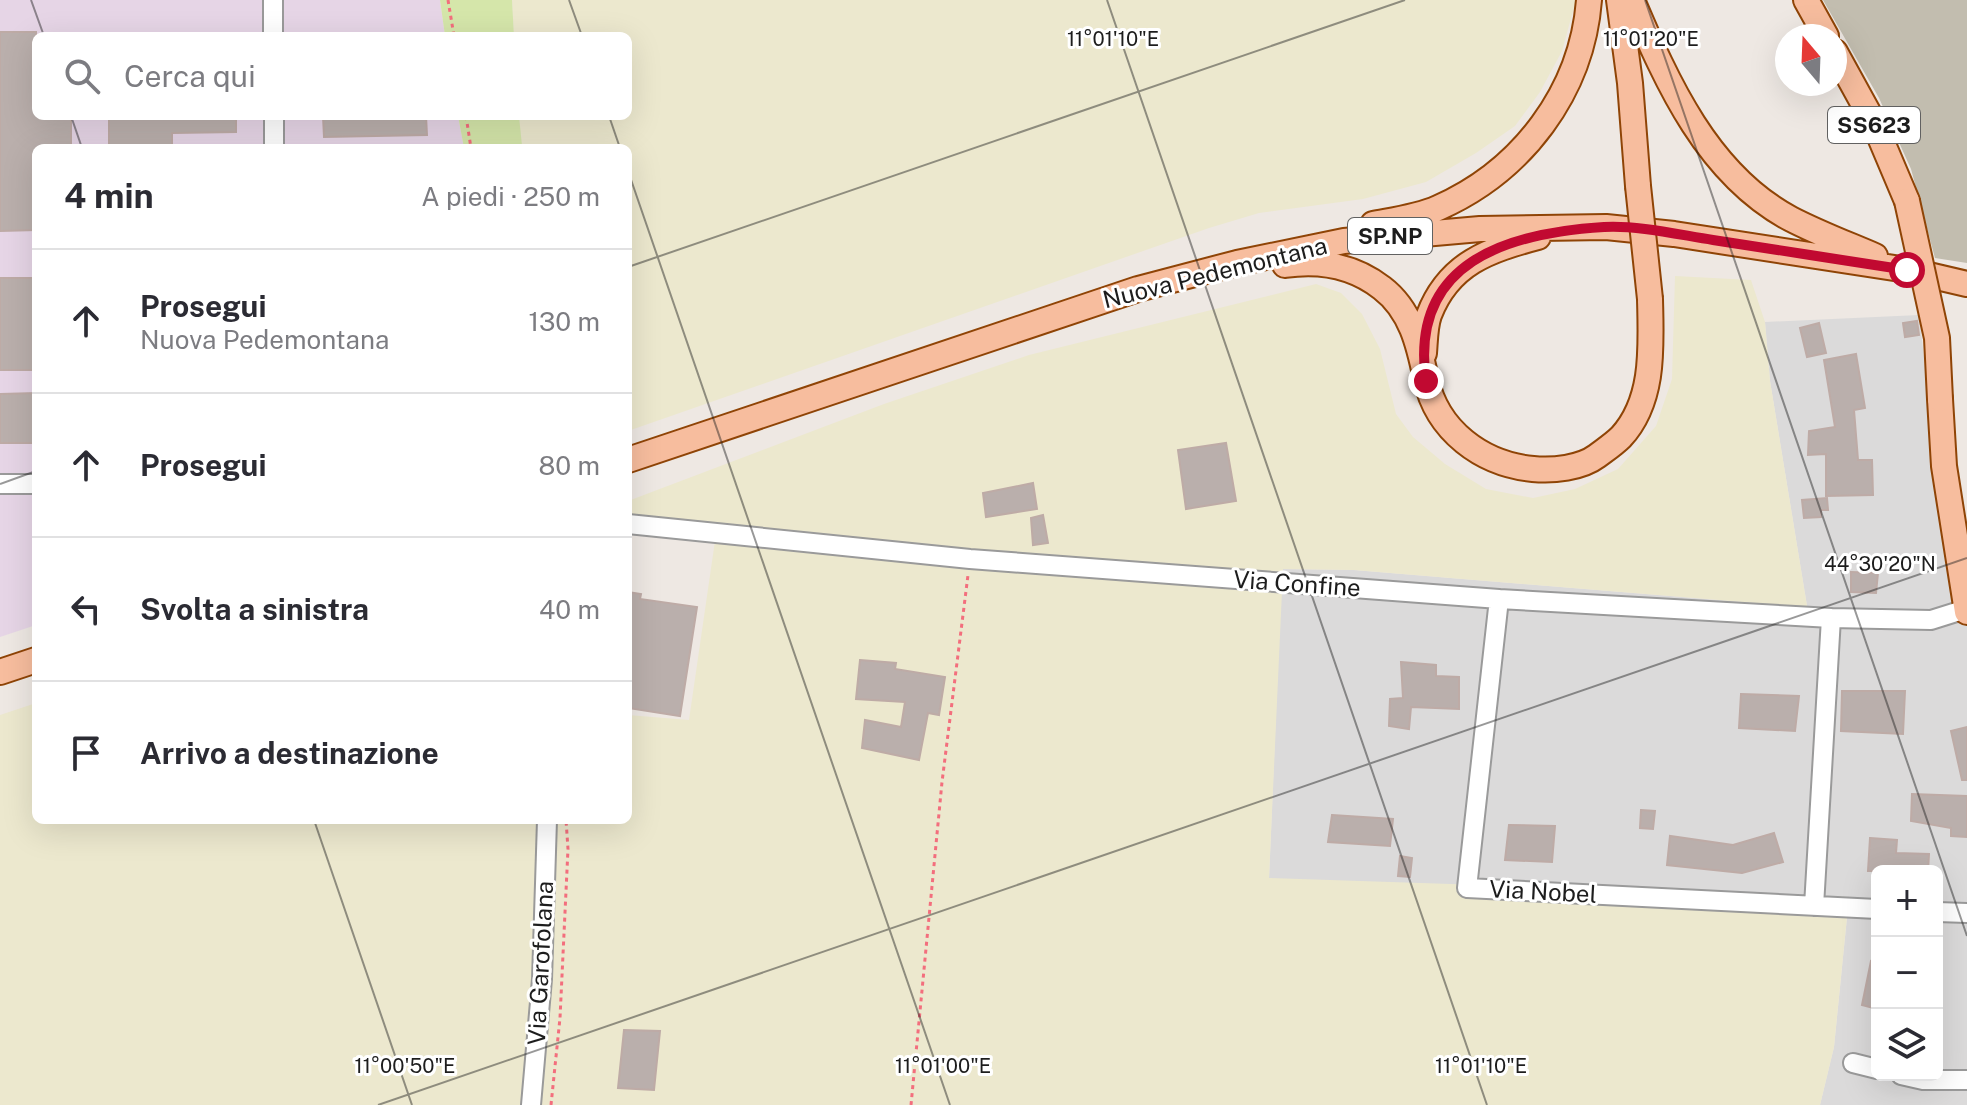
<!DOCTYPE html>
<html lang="it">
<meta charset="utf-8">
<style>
body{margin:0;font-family:"Public Sans",sans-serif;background:#f7f7f7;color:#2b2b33}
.controls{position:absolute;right:24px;bottom:24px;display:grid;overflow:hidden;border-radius:12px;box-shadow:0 8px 32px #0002}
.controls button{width:72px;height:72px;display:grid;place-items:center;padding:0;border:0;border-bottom:2px solid #e1e1e2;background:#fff;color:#2b2b33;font:40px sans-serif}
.compass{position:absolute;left:1775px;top:24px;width:72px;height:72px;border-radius:50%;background:#fff;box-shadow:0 8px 32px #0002;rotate:341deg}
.stop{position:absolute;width:24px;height:24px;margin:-18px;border:6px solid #c10931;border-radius:50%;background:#fff}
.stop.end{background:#c10931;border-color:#fff;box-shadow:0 2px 8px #0008}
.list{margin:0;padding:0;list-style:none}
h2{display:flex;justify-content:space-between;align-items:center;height:104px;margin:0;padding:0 32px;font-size:34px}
h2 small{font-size:26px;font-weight:400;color:#7c7c81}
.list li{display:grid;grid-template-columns:52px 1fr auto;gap:24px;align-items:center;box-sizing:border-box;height:144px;padding:0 32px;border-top:2px solid #e1e1e2}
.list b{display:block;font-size:30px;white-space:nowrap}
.list p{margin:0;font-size:26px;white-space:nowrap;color:#7c7c81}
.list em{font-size:26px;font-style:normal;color:#7c7c81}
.icon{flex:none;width:44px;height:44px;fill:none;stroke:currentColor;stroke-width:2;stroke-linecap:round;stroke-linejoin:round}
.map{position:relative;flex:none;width:1967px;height:1105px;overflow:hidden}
.search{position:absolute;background:#fff;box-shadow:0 8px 32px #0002;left:32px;top:32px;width:600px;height:88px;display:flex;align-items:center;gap:20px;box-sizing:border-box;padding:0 28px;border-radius:12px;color:#7c7c81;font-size:30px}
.panel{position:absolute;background:#fff;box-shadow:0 8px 32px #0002;left:32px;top:144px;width:600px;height:680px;border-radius:12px}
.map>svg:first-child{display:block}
.residential{fill:#dbdada;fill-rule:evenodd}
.industrial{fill:#e6d5e6}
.construction{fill:#c2bdaf}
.farmland{fill:#ece8ce}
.grass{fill:#d5e6aa}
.building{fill:#baafac;stroke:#beaba6;stroke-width:2}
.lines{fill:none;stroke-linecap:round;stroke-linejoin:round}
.minor-casing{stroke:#9a9a9a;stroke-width:22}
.major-casing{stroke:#8f4406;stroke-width:28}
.path{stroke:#f36e7d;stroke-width:3;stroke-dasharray:4 4;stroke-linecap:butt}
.minor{stroke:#fff;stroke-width:18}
.major{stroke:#f7bd9e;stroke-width:24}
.major-bridge-casing{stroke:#8f4406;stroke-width:28;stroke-linecap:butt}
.major-bridge{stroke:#f7bd9e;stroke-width:24}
.route{stroke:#c10931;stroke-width:10}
.ticks{fill:none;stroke:#1d1d1d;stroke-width:2;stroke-opacity:0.45}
.labels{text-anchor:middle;stroke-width:6;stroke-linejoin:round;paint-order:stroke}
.shield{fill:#fff;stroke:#616161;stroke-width:2}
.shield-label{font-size:22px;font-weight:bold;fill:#1d1d1d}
.street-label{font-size:24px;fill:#1d1d1d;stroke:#fff}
.ticks-label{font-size:20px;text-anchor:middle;fill:#1d1d1d;stroke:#fff;stroke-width:6;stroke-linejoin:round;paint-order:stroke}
</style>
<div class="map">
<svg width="1967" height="1105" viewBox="0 0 1967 1105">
<rect width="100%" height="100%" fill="#eee8e3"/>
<path class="residential" d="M 1919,315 L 1949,570 L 1967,565 L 1967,1105 L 1820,1105 L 1834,1047 L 1849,897 L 1269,879 L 1282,569 L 1354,570 L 1755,603 L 1808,612 L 1770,381 L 1765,322 ZM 1877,871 L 1937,871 L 1937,1075 L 1877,1075 Z"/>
<path class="industrial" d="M 0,0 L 440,0 L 445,36 L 36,36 L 36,116 L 458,116 L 464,148 L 36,148 L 36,625 L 0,637 Z"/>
<path class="construction" d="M 1823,0 L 1967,0 L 1967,263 L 1935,258 L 1911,169 L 1879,98 Z"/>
<path class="farmland" d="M 512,0 L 1576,0 L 1562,51 L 1540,92 L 1515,126 L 1476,153 L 1426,182 L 1363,199 L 1259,213 L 1209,228 L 628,431 L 628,148 L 521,146 L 519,116 L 628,116 L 628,36 L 514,36 Z
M 1675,276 L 1751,280 L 1765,322 L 1770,381 L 1808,612 L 1755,603 L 1354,570 L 1283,569 L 1269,878 L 1849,897 L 1834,1047 L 1820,1105 L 0,1105 L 0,715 L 36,703 L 36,820 L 628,820 L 628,715 L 689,720 L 716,534 L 628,518 L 628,501 L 884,404 L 1029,355 L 1316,284 L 1341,293 L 1362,314 L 1380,349 L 1396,414 L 1413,437 L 1445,464 L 1486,489 L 1533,498 L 1575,489 L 1618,469 L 1656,426 L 1672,379 Z"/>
<path class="grass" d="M 440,0 L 512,0 L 514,36 L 445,36 Z
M 458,116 L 519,116 L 522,146 L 606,148 L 464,148 Z"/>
<path class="building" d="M 0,32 L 36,32 L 36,116 L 71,116 L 71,148 L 36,148 L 36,230 L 0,231 Z
M 109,116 L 236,116 L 236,132 L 172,133 L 172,148 L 109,148 Z
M 323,116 L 426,116 L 427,135 L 324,137 Z
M 0,278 L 36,278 L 36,370 L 0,370 Z
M 1917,321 L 1919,335 L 1905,337 L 1903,323 Z
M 1819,323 L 1826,353 L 1807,357 L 1800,328 Z
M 1856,354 L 1865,408 L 1854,410 L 1858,460 L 1872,460 L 1873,495 L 1826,496 L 1826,454 L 1808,455 L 1809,431 L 1835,427 L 1824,360 Z
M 36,393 L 36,443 L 0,443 L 0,394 Z
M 1226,443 L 1236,501 L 1186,509 L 1178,450 Z
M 1033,483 L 1037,509 L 986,517 L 983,493 Z
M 1827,498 L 1828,510 L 1821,510 L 1821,517 L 1804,518 L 1802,500 Z
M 1043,515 L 1048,543 L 1033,545 L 1031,518 Z
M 1851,572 L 1878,573 L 1876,593 L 1851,592 Z
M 628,592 L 641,594 L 640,599 L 697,607 L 680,716 L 628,708 Z
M 860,660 L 896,663 L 895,669 L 945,677 L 939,715 L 928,713 L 919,760 L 862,748 L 865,720 L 901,727 L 905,702 L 856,699 Z
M 1401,662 L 1436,665 L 1436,676 L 1459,677 L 1459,709 L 1411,707 L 1409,729 L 1389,726 L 1390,699 L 1403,698 Z
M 1842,691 L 1905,691 L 1903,734 L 1841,731 Z
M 1741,694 L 1799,696 L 1795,731 L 1739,728 Z
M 1967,727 L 1967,780 L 1962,780 L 1951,731 Z
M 1912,794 L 1967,796 L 1967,837 L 1951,836 L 1951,828 L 1911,821 Z
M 1641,810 L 1655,811 L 1653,829 L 1640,828 Z
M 1332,815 L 1393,819 L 1390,846 L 1328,842 Z
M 1509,825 L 1555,826 L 1552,862 L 1505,860 Z
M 1774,833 L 1783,862 L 1742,873 L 1667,865 L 1670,836 L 1733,845 Z
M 1870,838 L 1897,840 L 1896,853 L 1929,854 L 1928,871 L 1868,871 Z
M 1400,856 L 1412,858 L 1410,877 L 1398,876 Z
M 1871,961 L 1877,962 L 1877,1009 L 1862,1005 Z
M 624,1030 L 660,1031 L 654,1090 L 618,1088 Z"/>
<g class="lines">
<defs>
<path id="minor" d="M 273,0 L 273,36
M 274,116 L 274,148
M 0,484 L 36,484
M 628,524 L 970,559 L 1499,599 L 1831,618 L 1931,620 L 1966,609
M 1499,599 L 1467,888 L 1877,909
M 1814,906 L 1831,618
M 1937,912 L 1967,913
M 1853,1063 L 1877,1069
M 1901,1075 L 1923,1080 L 1967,1080
M 531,1105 L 542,979 L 547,820"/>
<path id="major" d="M 1619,0 L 1630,83 L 1638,186
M 1632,0 C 1667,83 1708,175 1791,219 C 1818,233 1847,244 1875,256
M 1806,0 L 1826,36
M 1835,52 L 1874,123 L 1907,201
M 1373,224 C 1394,220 1418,217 1438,208 C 1522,171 1582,92 1589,0
M 1285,265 C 1319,260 1354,266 1382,288 C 1411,310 1419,345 1426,379 C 1437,431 1482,464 1533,469 C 1553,471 1581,468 1597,456 C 1605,450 1614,444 1621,437 C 1655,400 1651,346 1650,299
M 1424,353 C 1425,341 1425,326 1429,315 C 1449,263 1489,250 1538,237
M 1940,399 L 1944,466 L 1967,612
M 628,460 L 1138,289 L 1237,263 L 1344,241 L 1480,229 L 1606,227 L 1674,234 L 1907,270 L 1967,284
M 0,672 L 36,660"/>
</defs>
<use href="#minor" class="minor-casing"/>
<use href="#major" class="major-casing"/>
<path class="path" d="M 448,0 L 454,36
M 466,116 L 471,148
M 551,1105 L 560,1018 L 568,849 L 566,820
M 911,1105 L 942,782 L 968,575"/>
<use href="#minor" class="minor"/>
<use href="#major" class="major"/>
<defs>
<path id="major-bridge" d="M 1638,186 L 1650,299
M 1907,201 L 1937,338 L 1940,399"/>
</defs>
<use href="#major-bridge" class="major-bridge-casing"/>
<use href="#major-bridge" class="major-bridge"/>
</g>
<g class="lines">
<path class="route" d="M 1426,381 C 1409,262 1507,233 1604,227 C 1638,225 1680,235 1713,240 C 1778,250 1842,260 1907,270"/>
</g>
<path class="ticks" d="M 31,0 L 44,36M 569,0 L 582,36M 1107,0 L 1487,1105M 1645,0 L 1967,936M 71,116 L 82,148M 609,116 L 620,148M 628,171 L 950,1105M 628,267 L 1405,0M 0,484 L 36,471M 314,820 L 412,1105M 378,1105 L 1967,558"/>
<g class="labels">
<g class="shield">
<rect x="1828" y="107" width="92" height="36" rx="6"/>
<rect x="1348" y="218" width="84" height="36" rx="6"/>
</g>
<g class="shield-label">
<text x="1874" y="133">SS623</text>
<text x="1390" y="244">SP.NP</text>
</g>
<g class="street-label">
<text transform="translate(1215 273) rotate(-14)" y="8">Nuova Pedemontana</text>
<text transform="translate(1297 584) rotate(4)" y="8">Via Confine</text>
<text transform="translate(1543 892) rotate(3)" y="8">Via Nobel</text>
<text transform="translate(541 963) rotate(-87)" y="8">Via Garofolana</text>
</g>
</g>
<g class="ticks-label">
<text x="1113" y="46">11°01'10"E</text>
<text x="1651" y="46">11°01'20"E</text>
<text x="1880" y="571">44°30'20"N</text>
<text x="405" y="1073">11°00'50"E</text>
<text x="943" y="1073">11°01'00"E</text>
<text x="1481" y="1073">11°01'10"E</text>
</g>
</svg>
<div class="controls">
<button>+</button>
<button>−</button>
<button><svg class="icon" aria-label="layers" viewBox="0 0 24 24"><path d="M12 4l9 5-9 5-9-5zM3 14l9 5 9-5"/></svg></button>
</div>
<svg class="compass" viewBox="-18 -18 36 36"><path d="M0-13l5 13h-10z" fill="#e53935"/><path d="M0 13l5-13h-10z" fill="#7c7c81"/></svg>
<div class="stop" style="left:1907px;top:270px"></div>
<div class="stop end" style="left:1426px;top:381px"></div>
<div class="search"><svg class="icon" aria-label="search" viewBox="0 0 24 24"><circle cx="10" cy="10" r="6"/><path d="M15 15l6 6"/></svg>Cerca qui</div>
<section class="panel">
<h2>4 min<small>A piedi · 250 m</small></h2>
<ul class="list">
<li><svg class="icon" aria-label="ahead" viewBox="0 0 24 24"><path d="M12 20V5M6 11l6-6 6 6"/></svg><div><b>Prosegui</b><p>Nuova Pedemontana</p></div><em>130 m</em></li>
<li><svg class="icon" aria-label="ahead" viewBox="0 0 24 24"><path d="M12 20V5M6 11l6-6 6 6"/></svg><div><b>Prosegui</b></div><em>80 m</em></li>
<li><svg class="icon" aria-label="left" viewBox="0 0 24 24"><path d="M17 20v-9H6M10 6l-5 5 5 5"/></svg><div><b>Svolta a sinistra</b></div><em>40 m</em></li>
<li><svg class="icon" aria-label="arrive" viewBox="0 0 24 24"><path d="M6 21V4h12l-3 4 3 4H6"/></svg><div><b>Arrivo a destinazione</b></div></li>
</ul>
</section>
</div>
